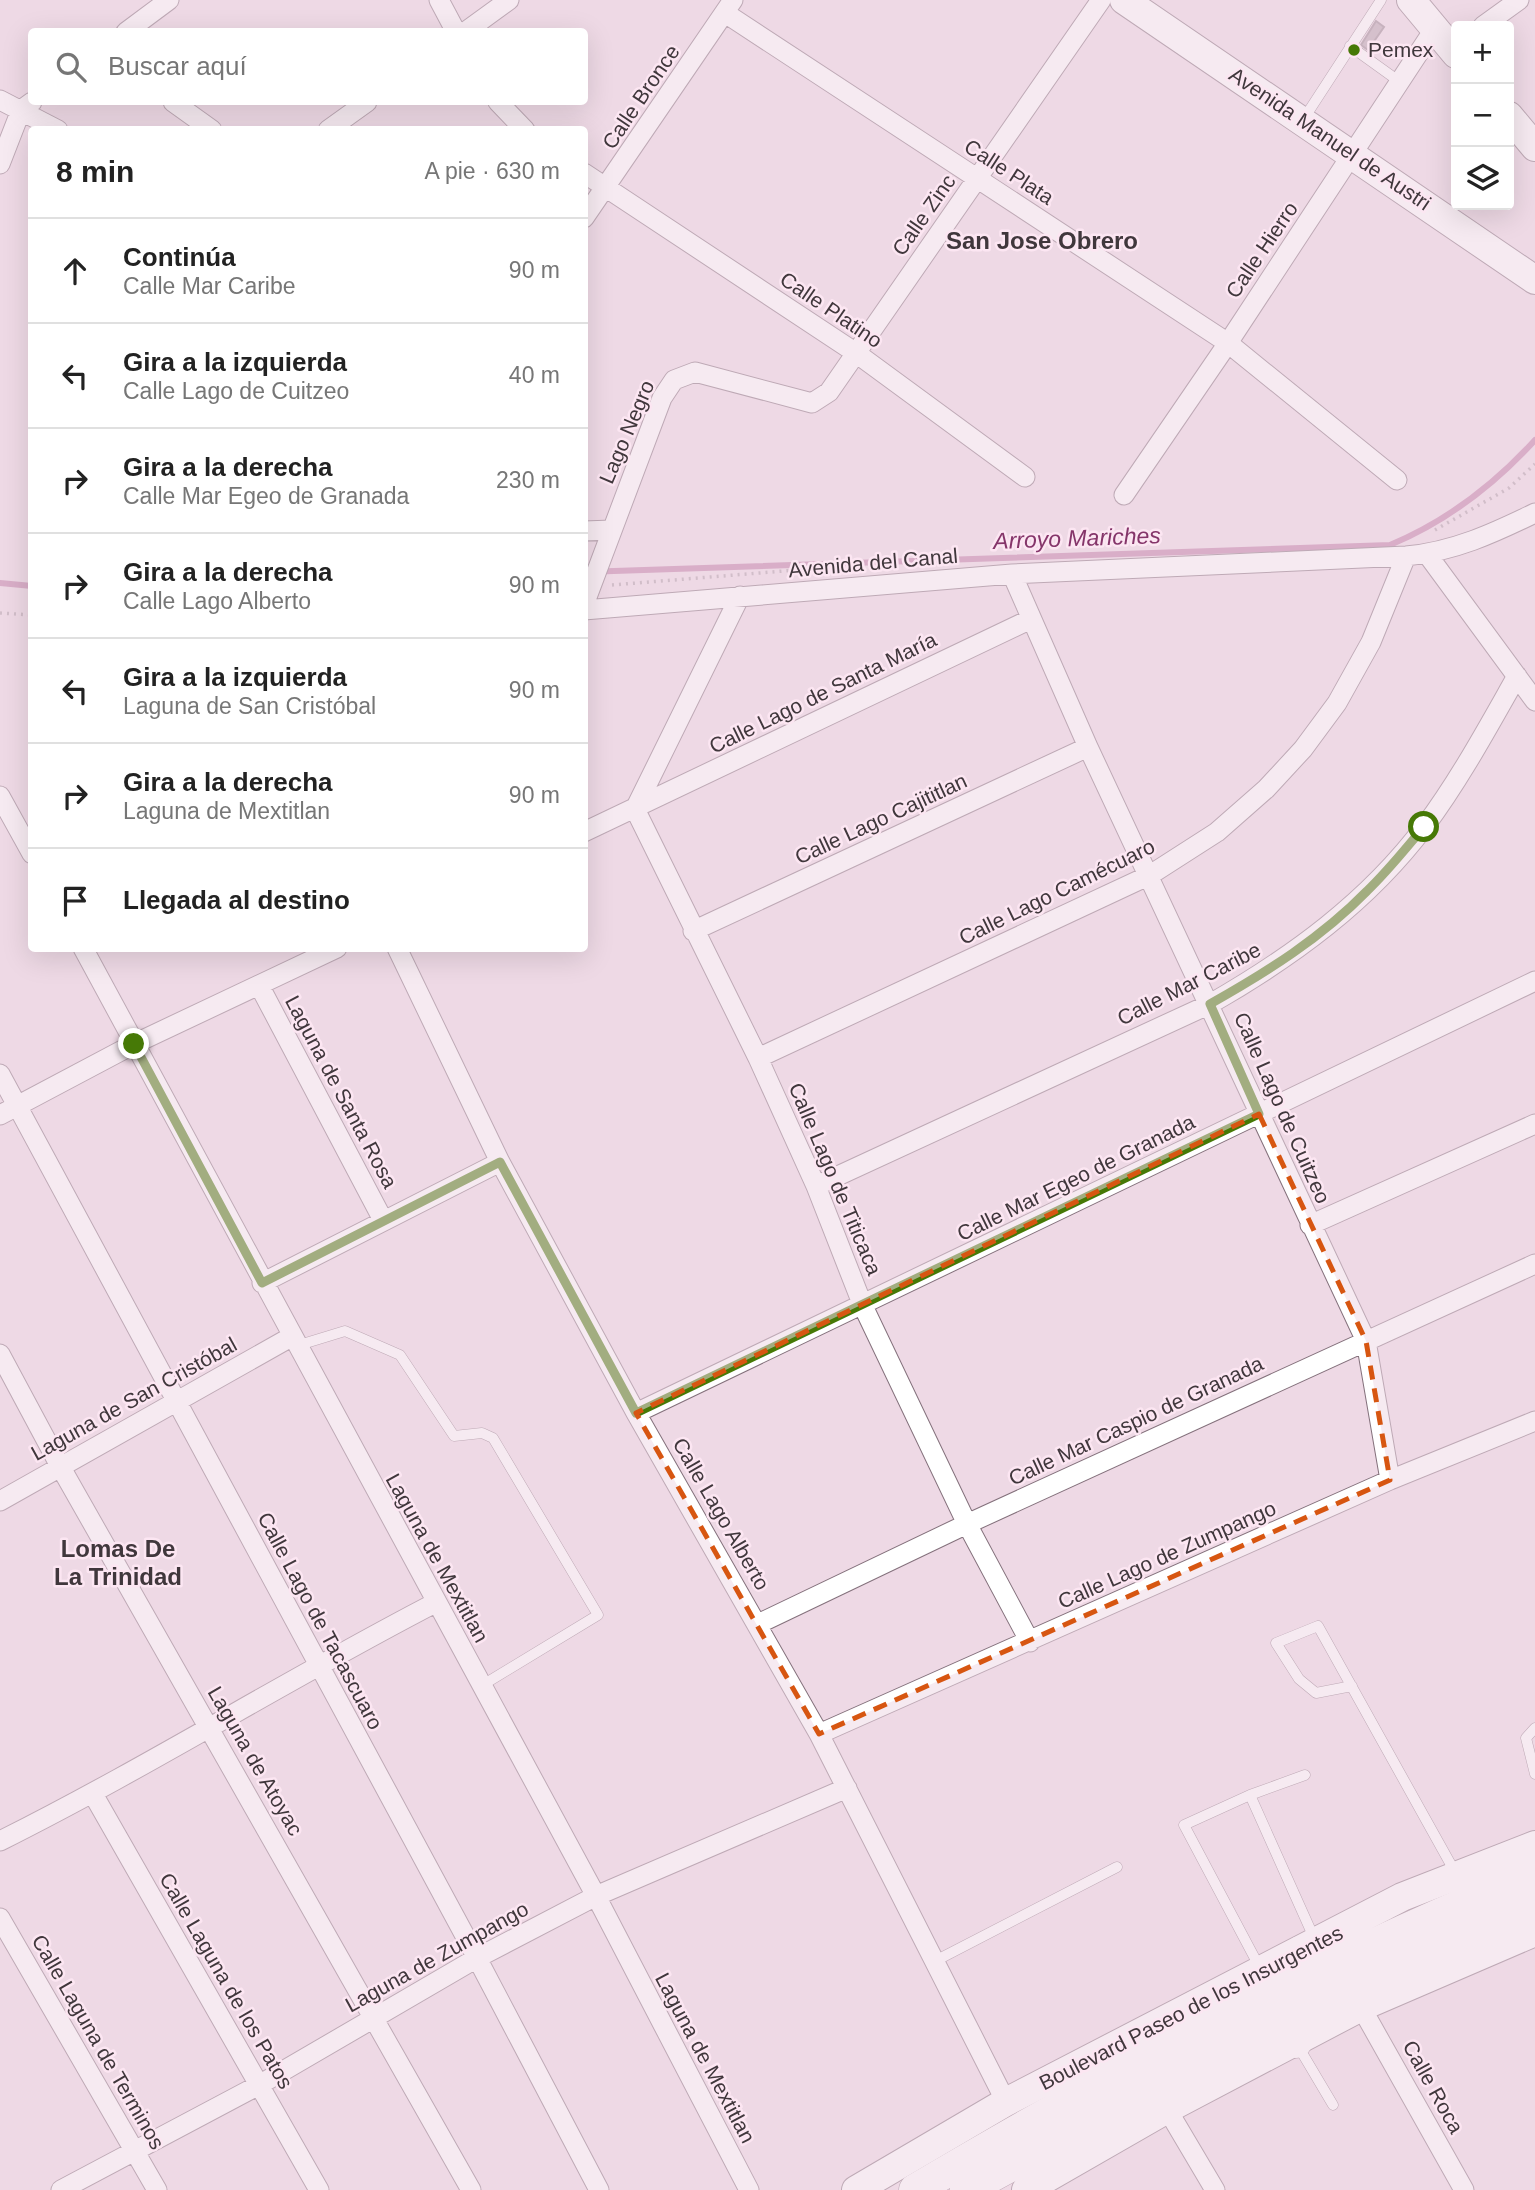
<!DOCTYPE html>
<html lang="es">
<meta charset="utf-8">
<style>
body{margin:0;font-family:Arial,sans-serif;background:#f2f2f2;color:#222}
.controls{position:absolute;right:21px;top:21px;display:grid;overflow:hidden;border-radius:7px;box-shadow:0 7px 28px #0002}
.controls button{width:63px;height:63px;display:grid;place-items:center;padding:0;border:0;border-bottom:2px solid #e0e0e0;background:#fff;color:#222;font:35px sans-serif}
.stop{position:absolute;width:21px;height:21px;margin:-16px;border:5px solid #467906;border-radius:50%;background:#fff}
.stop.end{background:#467906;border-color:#fff;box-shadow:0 2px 7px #0008}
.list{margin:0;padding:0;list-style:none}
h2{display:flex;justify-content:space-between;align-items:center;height:91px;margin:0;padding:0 28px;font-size:30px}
h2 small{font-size:23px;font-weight:400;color:#767676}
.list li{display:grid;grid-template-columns:46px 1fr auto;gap:21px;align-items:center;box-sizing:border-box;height:105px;padding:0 28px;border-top:2px solid #e0e0e0}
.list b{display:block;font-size:26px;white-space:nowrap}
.list p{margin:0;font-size:23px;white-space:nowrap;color:#767676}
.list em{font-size:23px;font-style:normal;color:#767676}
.icon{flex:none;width:38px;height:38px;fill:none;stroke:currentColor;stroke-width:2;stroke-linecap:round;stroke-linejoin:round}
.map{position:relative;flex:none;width:1535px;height:2190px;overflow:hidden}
.search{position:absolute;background:#fff;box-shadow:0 7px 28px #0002;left:28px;top:28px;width:560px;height:77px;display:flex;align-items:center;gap:18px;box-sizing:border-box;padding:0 24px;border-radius:7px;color:#767676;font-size:26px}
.panel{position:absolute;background:#fff;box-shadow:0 7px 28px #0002;left:28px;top:126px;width:560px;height:826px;border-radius:7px}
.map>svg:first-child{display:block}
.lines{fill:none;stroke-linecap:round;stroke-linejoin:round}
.stream{stroke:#be7ba4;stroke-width:6}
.building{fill:#b6a2ad;stroke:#98848f;stroke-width:2}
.lane-casing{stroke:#84717c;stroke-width:11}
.street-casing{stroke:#84717c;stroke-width:21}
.secondary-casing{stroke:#84717c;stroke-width:30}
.primary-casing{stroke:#84717c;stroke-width:33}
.path{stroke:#ae9da7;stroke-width:3.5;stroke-dasharray:2 5;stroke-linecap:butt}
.lane{stroke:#fff;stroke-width:10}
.street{stroke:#fff;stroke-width:19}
.secondary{stroke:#fff;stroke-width:28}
.primary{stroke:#fff;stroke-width:32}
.route{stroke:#467906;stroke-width:9}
.marked{fill:none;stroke:#d75611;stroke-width:5;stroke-dasharray:14 9;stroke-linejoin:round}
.poi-dot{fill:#467906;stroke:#fce6f2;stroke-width:2.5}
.labels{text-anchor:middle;stroke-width:5;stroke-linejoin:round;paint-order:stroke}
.poi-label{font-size:21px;fill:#40373c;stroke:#fce6f2;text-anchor:start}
.street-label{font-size:21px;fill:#40373c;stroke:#fce6f2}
.water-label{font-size:23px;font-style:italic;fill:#85356a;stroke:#fce6f2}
.quarter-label{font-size:24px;font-weight:bold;fill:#40373c;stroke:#fce6f2}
</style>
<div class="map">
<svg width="1535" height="2190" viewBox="0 0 1535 2190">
<rect width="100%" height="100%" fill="#eed9e5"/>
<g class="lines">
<path class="stream" d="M 584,572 L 1390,545 C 1445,522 1495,484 1535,440
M 0,583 L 32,586"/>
</g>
<path class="building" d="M 1376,21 L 1384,27 L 1368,50 L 1361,45 Z"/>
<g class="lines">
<defs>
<path id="lane" d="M 1350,46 L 1400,82
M 1303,120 L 1381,0
M 296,1346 L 345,1331 L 400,1355 L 454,1436 L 482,1433 L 493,1438 L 598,1615 L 481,1686
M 1352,1686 L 1316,1693 L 1299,1679 L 1276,1643 L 1318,1626 L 1455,1872
M 1535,1728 L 1526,1738 L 1535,1774
M 1250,1795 L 1315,1940
M 937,1960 L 1117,1867
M 1260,1968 L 1184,1825 L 1250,1795 L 1305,1775
M 1298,2046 L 1333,2105"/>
<path id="street" d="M 439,0 L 456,32
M 725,13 L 1228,343 L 1397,480
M 1483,26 L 1519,0
M 126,32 L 169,0
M 465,32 L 509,0
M 0,100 L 58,130
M 173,102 L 212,130
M 498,102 L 525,130
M 328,130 L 367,102
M 0,164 L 21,110 L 32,102
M 584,173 L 856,353 L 1025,477
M 584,218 L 733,0
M 1124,495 L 1228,343 L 1435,28
M 584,531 L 612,530
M 1427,554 L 1535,701
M 1012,574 L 1088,747 L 1366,1341 L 1390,1480
M 584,605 L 662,398 L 674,380 L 695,372 L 812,403 L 829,392 L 1101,0
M 584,610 L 1012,574 L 1406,556 C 1453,552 1494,533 1535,513
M 0,796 L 32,854
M 635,809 L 758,1058 L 816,1186 L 863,1306 L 967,1524 L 1030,1642
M 635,809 L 740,596
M 584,832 L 1031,619
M 693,931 L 1088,747
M 83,948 L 596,1896 L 749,2190
M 397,948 L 500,1162 L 636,1413 L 819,1734 L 1006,2102
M 259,985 L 383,1220
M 758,1058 L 1150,875 L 1217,832 L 1266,789 L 1303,749 L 1337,703 L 1371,642 L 1406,556
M 0,1074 L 477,1958 L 599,2190
M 0,1115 L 134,1044 L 337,948
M 816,1186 L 1210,1004 C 1292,957 1368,902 1425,826 C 1460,779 1488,727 1517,676
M 1310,1225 L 1535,1124
M 262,1283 L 500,1162
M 0,1354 L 60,1466 L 471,2190
M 636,1413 L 1535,981
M 0,1501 L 291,1337
M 758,1624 L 967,1524 L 1535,1264
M 819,1734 L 1390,1480 L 1535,1421
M 93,1794 L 319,2190
M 0,1841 C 148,1767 288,1679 435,1603
M 0,1918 L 157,2190
M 1361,2007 L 1464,2190
M 1167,2109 L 1215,2190
M 61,2190 L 259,2085 L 477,1958 L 596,1896 L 847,1788"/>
<path id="secondary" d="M 1124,0 L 1535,280
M 1411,0 L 1456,54
M 1509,116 L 1535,147
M 856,2190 L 1006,2102 L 1402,1897 L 1535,1845
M 1026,2190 L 1167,2109 L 1361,2007 L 1535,1932"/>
<path id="primary" d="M 1269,1992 L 1301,1952
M 1296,2042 L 1322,1994
M 915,2190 C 1114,2073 1320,1961 1535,1874
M 966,2190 L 1322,1994 L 1535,1902"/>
</defs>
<use href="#lane" class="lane-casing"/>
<use href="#street" class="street-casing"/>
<use href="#secondary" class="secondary-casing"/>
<use href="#primary" class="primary-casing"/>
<path class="path" d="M 1435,530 L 1509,488 L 1535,464
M 612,585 L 796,570
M 0,613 L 32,615"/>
<use href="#lane" class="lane"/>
<use href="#street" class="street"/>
<use href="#secondary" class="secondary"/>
<use href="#primary" class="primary"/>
</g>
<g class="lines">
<path class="route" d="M 134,1044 L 262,1283 L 500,1162 L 636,1413 L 1259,1114 L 1210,1004 C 1267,972 1321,938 1367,891 C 1388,871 1406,848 1424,827"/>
</g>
<path d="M0 0H1535V2190H0ZM 1259,1114 L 1366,1341 L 1390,1480 L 819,1734 L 636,1413 Z" fill="#eed9e5" fill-opacity=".55" fill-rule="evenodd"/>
<path class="marked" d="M 1259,1114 L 1366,1341 L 1390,1480 L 819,1734 L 636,1413 Z"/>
<circle class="poi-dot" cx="1354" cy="50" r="7"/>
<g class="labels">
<g class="poi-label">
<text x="1368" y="57">Pemex</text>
</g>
<g class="street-label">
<text transform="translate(641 97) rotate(-56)" y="7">Calle Bronce</text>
<text transform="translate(1330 139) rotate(34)" y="7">Avenida Manuel de Austri</text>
<text transform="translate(1009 172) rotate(33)" y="7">Calle Plata</text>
<text transform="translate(924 215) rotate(-55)" y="7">Calle Zinc</text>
<text transform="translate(1262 250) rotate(-56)" y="7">Calle Hierro</text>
<text transform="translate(831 310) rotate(34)" y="7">Calle Platino</text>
<text transform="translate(627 432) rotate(-67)" y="7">Lago Negro</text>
<text transform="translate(873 563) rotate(-5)" y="7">Avenida del Canal</text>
<text transform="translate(823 693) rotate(-26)" y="7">Calle Lago de Santa María</text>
<text transform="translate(881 819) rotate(-25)" y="7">Calle Lago Cajititlan</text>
<text transform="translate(1057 892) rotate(-26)" y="7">Calle Lago Camécuaro</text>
<text transform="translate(1189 984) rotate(-27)" y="7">Calle Mar Caribe</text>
<text transform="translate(341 1092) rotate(62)" y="7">Laguna de Santa Rosa</text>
<text transform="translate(1282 1108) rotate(66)" y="7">Calle Lago de Cuitzeo</text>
<text transform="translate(1076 1178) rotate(-26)" y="7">Calle Mar Egeo de Granada</text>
<text transform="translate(835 1179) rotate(67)" y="7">Calle Lago de Titicaca</text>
<text transform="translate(134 1399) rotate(-29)" y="7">Laguna de San Cristóbal</text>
<text transform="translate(1136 1421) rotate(-25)" y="7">Calle Mar Caspio de Granada</text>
<text transform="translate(721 1514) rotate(60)" y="7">Calle Lago Alberto</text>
<text transform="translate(1167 1555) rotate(-24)" y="7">Calle Lago de Zumpango</text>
<text transform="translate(437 1558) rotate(61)" y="7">Laguna de Mextitlan</text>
<text transform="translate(320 1621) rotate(62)" y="7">Calle Lago de Tacascuaro</text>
<text transform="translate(255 1761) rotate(60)" y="7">Laguna de Atoyac</text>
<text transform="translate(437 1957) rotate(-29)" y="7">Laguna de Zumpango</text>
<text transform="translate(226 1981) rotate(60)" y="7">Calle Laguna de los Patos</text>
<text transform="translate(1191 2008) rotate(-27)" y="7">Boulevard Paseo de los Insurgentes</text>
<text transform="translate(98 2042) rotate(60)" y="7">Calle Laguna de Terminos</text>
<text transform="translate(705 2058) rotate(62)" y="7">Laguna de Mextitlan</text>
<text transform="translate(1433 2087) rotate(61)" y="7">Calle Roca</text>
</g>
<g class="water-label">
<text transform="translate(1077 538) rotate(-2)" y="8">Arroyo Mariches</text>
</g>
<g class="quarter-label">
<text x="1042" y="249">San Jose Obrero</text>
<text x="118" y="1557">Lomas De<tspan x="118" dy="28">La Trinidad</tspan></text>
</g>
</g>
</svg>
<div class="controls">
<button>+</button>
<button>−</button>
<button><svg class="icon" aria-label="layers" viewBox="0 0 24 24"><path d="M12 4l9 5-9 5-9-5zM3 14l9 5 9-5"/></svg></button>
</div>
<div class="stop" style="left:1424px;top:827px"></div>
<div class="stop end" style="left:134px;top:1044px"></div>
<div class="search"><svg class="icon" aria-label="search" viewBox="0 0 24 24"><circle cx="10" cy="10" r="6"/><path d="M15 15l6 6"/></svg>Buscar aquí</div>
<section class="panel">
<h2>8 min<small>A pie · 630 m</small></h2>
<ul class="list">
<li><svg class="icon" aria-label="ahead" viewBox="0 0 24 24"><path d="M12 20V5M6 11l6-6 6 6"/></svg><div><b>Continúa</b><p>Calle Mar Caribe</p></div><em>90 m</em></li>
<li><svg class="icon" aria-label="left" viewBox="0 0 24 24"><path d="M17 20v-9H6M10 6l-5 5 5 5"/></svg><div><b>Gira a la izquierda</b><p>Calle Lago de Cuitzeo</p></div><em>40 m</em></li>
<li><svg class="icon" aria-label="right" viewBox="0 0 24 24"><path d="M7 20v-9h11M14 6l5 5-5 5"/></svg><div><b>Gira a la derecha</b><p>Calle Mar Egeo de Granada</p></div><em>230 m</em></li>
<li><svg class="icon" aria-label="right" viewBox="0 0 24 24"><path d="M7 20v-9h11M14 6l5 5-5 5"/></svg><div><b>Gira a la derecha</b><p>Calle Lago Alberto</p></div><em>90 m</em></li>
<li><svg class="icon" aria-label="left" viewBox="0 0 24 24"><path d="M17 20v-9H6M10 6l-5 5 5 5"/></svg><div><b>Gira a la izquierda</b><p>Laguna de San Cristóbal</p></div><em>90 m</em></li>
<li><svg class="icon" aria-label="right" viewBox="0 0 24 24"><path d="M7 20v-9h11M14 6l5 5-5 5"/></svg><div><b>Gira a la derecha</b><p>Laguna de Mextitlan</p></div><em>90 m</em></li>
<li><svg class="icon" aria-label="arrive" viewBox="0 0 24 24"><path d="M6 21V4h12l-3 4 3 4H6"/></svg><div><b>Llegada al destino</b></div></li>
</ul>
</section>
</div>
